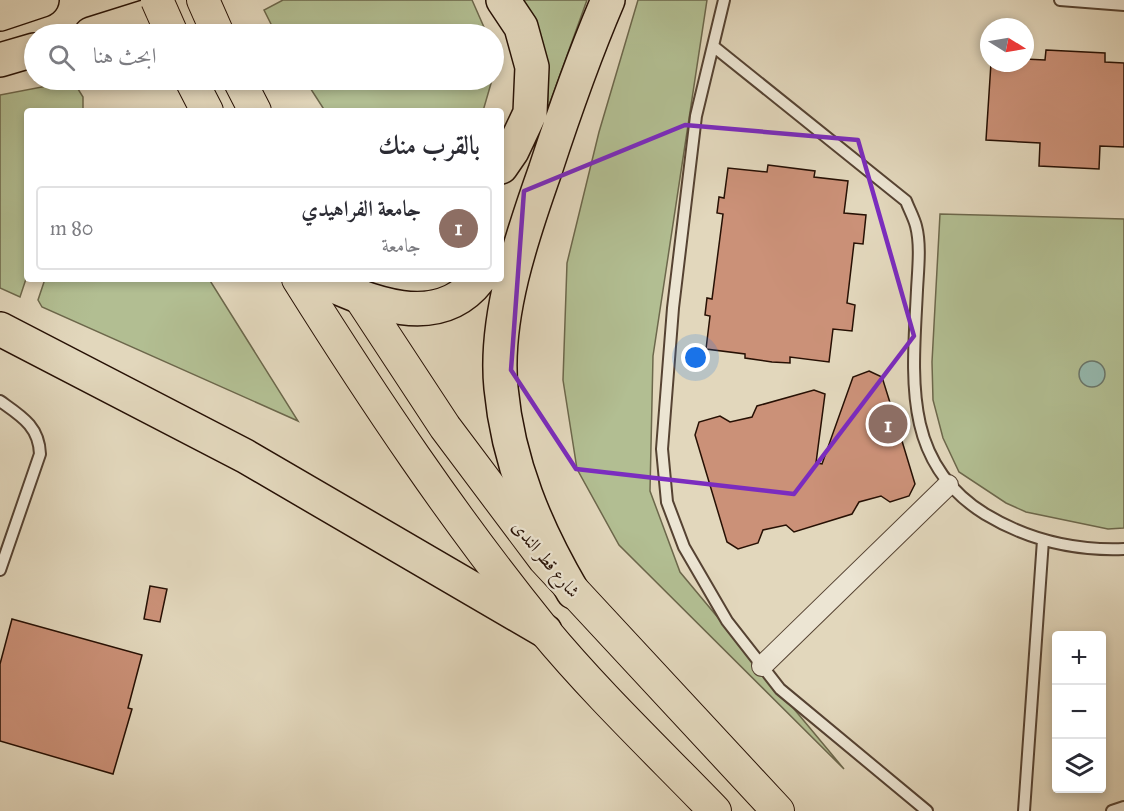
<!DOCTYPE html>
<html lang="ar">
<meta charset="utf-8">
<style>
body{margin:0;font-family:"IM FELL Great Primer",Amiri,serif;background:#f7f7f7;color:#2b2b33;direction:rtl}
.controls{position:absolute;right:18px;bottom:18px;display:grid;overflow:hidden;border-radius:6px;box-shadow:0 3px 9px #0003}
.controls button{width:54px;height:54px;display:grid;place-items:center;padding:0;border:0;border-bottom:2px solid #e1e1e2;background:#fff;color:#2b2b33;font:30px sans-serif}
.compass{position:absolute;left:980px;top:18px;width:54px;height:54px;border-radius:50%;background:#fff;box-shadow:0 3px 9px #0003;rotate:101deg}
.you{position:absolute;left:696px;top:358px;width:21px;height:21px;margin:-15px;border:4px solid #fff;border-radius:50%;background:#1a73e8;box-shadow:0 0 0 9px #1a73e833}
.badge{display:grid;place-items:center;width:39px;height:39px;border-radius:50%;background:#2563eb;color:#fff;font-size:20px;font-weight:700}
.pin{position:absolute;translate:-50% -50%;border:3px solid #fff;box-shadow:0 2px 6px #0006}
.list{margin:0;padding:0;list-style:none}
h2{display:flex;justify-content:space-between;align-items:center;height:78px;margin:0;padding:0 24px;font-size:26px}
h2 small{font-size:20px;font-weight:400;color:#7c7c81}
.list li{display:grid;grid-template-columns:39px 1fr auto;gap:18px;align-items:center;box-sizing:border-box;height:84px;margin:0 12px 12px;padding:0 12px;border:2px solid #e1e1e2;border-radius:6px}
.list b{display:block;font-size:22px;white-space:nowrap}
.list p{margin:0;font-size:20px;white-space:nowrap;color:#7c7c81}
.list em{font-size:20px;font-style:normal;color:#7c7c81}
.icon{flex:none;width:33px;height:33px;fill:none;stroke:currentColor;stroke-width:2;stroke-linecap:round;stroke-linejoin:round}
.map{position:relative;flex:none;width:1124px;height:811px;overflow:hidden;direction:ltr}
.search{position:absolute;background:#fff;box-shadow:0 3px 9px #0003;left:24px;top:24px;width:480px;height:66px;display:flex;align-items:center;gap:15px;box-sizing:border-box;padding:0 21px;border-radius:33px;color:#7c7c81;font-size:22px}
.panel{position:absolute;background:#fff;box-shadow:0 3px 9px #0003;left:24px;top:108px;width:480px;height:174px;border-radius:6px;direction:rtl}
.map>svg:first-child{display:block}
.green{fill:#b2be92;stroke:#6c674b;stroke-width:1.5}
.water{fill:#95bab0;stroke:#69766b;stroke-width:1.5}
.building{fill:#cb9178;stroke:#261004;stroke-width:1.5}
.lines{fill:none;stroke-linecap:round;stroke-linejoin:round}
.highway-tunnel{stroke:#c6b9a0;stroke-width:33;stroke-dasharray:33 16;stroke-linecap:butt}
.lane-casing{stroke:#554232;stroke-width:14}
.street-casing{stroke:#554232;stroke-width:22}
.primary-casing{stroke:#261004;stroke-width:34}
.highway-casing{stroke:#261004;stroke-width:36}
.lane{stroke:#ece5d3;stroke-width:10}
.street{stroke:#ece5d3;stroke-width:20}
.primary{stroke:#e2d7bc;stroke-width:32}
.highway{stroke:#e2d7bc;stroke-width:33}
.primary-bridge-casing{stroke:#261004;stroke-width:34;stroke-linecap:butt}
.primary-bridge{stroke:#e2d7bc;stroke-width:32}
.marked{fill:none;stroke:#7b2cbf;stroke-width:4.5;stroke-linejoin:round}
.labels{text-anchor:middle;stroke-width:4.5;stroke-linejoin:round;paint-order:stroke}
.street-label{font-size:18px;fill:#261004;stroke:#ece5d3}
</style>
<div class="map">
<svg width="1124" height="811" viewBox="0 0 1124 811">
<rect width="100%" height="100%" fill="#e2d7bc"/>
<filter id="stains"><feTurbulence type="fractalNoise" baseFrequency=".00333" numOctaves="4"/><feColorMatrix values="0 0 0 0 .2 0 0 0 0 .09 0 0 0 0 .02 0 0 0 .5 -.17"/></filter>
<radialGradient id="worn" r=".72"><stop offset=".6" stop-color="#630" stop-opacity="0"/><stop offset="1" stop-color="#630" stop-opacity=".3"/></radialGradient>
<path class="green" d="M 283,0 L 472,0 L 487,34 L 276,34 L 264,10 Z
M 522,0 L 587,0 L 547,111 C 551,65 545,39 522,0 Z
M 638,0 L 707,0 L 653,356 L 650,491 L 680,572 L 844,769 L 619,545 L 577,469 L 563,380 L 567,263 L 599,132 Z
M 305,80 L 492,80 L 483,111 L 325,111 Z
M 73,81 L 83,97 L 83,111 L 27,111 L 27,276 L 20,297 L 0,288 L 0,95 Z
M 940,214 L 1124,219 L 1124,528 L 1108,529 L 1026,512 L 1006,503 L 959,472 L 943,438 L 933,400 L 932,362 Z
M 45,279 L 209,279 L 298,421 L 42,307 L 38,300 Z"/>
<path class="water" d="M1079 374a13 13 0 1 1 26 0a13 13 0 1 1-26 0Z"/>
<path class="building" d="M 1046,50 L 1105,53 L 1105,62 L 1124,63 L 1124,147 L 1100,146 L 1099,169 L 1039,166 L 1040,143 L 986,140 L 991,63 L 1025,63 L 1025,59 L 1045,60 Z
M 768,165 L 815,171 L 814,177 L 848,181 L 844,213 L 866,215 L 863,244 L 854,243 L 847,303 L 855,305 L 852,331 L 833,329 L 829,362 L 790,357 L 790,363 L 772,362 L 745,358 L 745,354 L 706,349 L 710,316 L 705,315 L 707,298 L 712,299 L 723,214 L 717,213 L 719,197 L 724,198 L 728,168 L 767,172 Z
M 869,371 L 882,377 L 902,441 L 915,484 L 909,496 L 890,502 L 881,496 L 859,502 L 852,514 L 794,532 L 786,525 L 763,530 L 758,543 L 738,549 L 727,542 L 695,435 L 699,422 L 720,416 L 730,422 L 752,417 L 757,406 L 814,390 L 825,394 L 816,463 L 822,464 L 853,377 Z
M 150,586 L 167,589 L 160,622 L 144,619 Z
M 12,619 L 142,655 L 128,708 L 132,709 L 113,774 L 0,741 L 0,664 Z"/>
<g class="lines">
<path class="highway-tunnel" d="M 145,17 L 191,0"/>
<defs>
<path id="lane" d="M 724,0 L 696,116 L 673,308 L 662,449 L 667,502 L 684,547 L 727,621 L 780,689 L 927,811
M 1060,0 L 1124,5
M 713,46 L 906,201 C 909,209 914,218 916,226 C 921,245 918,270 917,290 C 913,376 901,462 985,514 C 1028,540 1074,551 1124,549
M 0,401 C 21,416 39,426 40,454 L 0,570
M 1024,811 L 1043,540
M 1112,811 L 1124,807"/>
<path id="street" d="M 762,666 L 948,485"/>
<path id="primary" d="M 203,0 L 218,34
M 191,80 L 207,111
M 239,80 L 255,111
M 298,279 C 374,400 453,518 543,629 C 596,693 657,751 715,811
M 351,284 L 445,427 L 544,559 L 778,811"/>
<path id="highway" d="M 0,14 L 42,0
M 91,34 L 145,17
M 0,60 L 34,50
M 501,167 L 512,151 L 530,113 L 532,67 L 521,27 L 503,0
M 318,279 C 367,301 437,333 479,279
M 0,329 L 245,456 L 545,631
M 573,592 C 536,529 508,463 501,388 C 494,318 522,236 545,171 C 564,113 584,56 608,0"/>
</defs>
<use href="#lane" class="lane-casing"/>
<use href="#street" class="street-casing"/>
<use href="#primary" class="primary-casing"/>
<use href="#highway" class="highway-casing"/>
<use href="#lane" class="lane"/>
<use href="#street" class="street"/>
<use href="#primary" class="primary"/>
<use href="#highway" class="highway"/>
<defs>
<path id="primary-bridge" d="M 157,0 L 172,34"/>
</defs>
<use href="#primary-bridge" class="primary-bridge-casing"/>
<use href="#primary-bridge" class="primary-bridge"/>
</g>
<path class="marked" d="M 685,125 L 858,140 L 914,336 L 794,494 L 576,469 L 511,370 L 524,191 Z"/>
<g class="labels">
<g class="street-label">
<text transform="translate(546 559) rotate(50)" y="6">شارع قطر الندى</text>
</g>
</g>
<rect width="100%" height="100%" filter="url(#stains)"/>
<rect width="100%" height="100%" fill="url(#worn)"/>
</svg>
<div class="controls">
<button>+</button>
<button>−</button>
<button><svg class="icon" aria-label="layers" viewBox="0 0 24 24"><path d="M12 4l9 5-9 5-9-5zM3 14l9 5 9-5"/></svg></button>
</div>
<svg class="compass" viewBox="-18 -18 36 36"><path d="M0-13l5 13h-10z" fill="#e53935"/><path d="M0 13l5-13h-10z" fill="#7c7c81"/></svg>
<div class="you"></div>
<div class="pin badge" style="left:888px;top:424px;background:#8d6e63">1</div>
<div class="search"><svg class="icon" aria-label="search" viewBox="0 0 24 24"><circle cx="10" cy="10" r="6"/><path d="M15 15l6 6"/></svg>ابحث هنا</div>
<section class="panel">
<h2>بالقرب منك<small></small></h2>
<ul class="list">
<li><span class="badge" style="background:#8d6e63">1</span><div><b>جامعة الفراهيدي</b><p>جامعة</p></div><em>80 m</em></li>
</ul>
</section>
</div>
